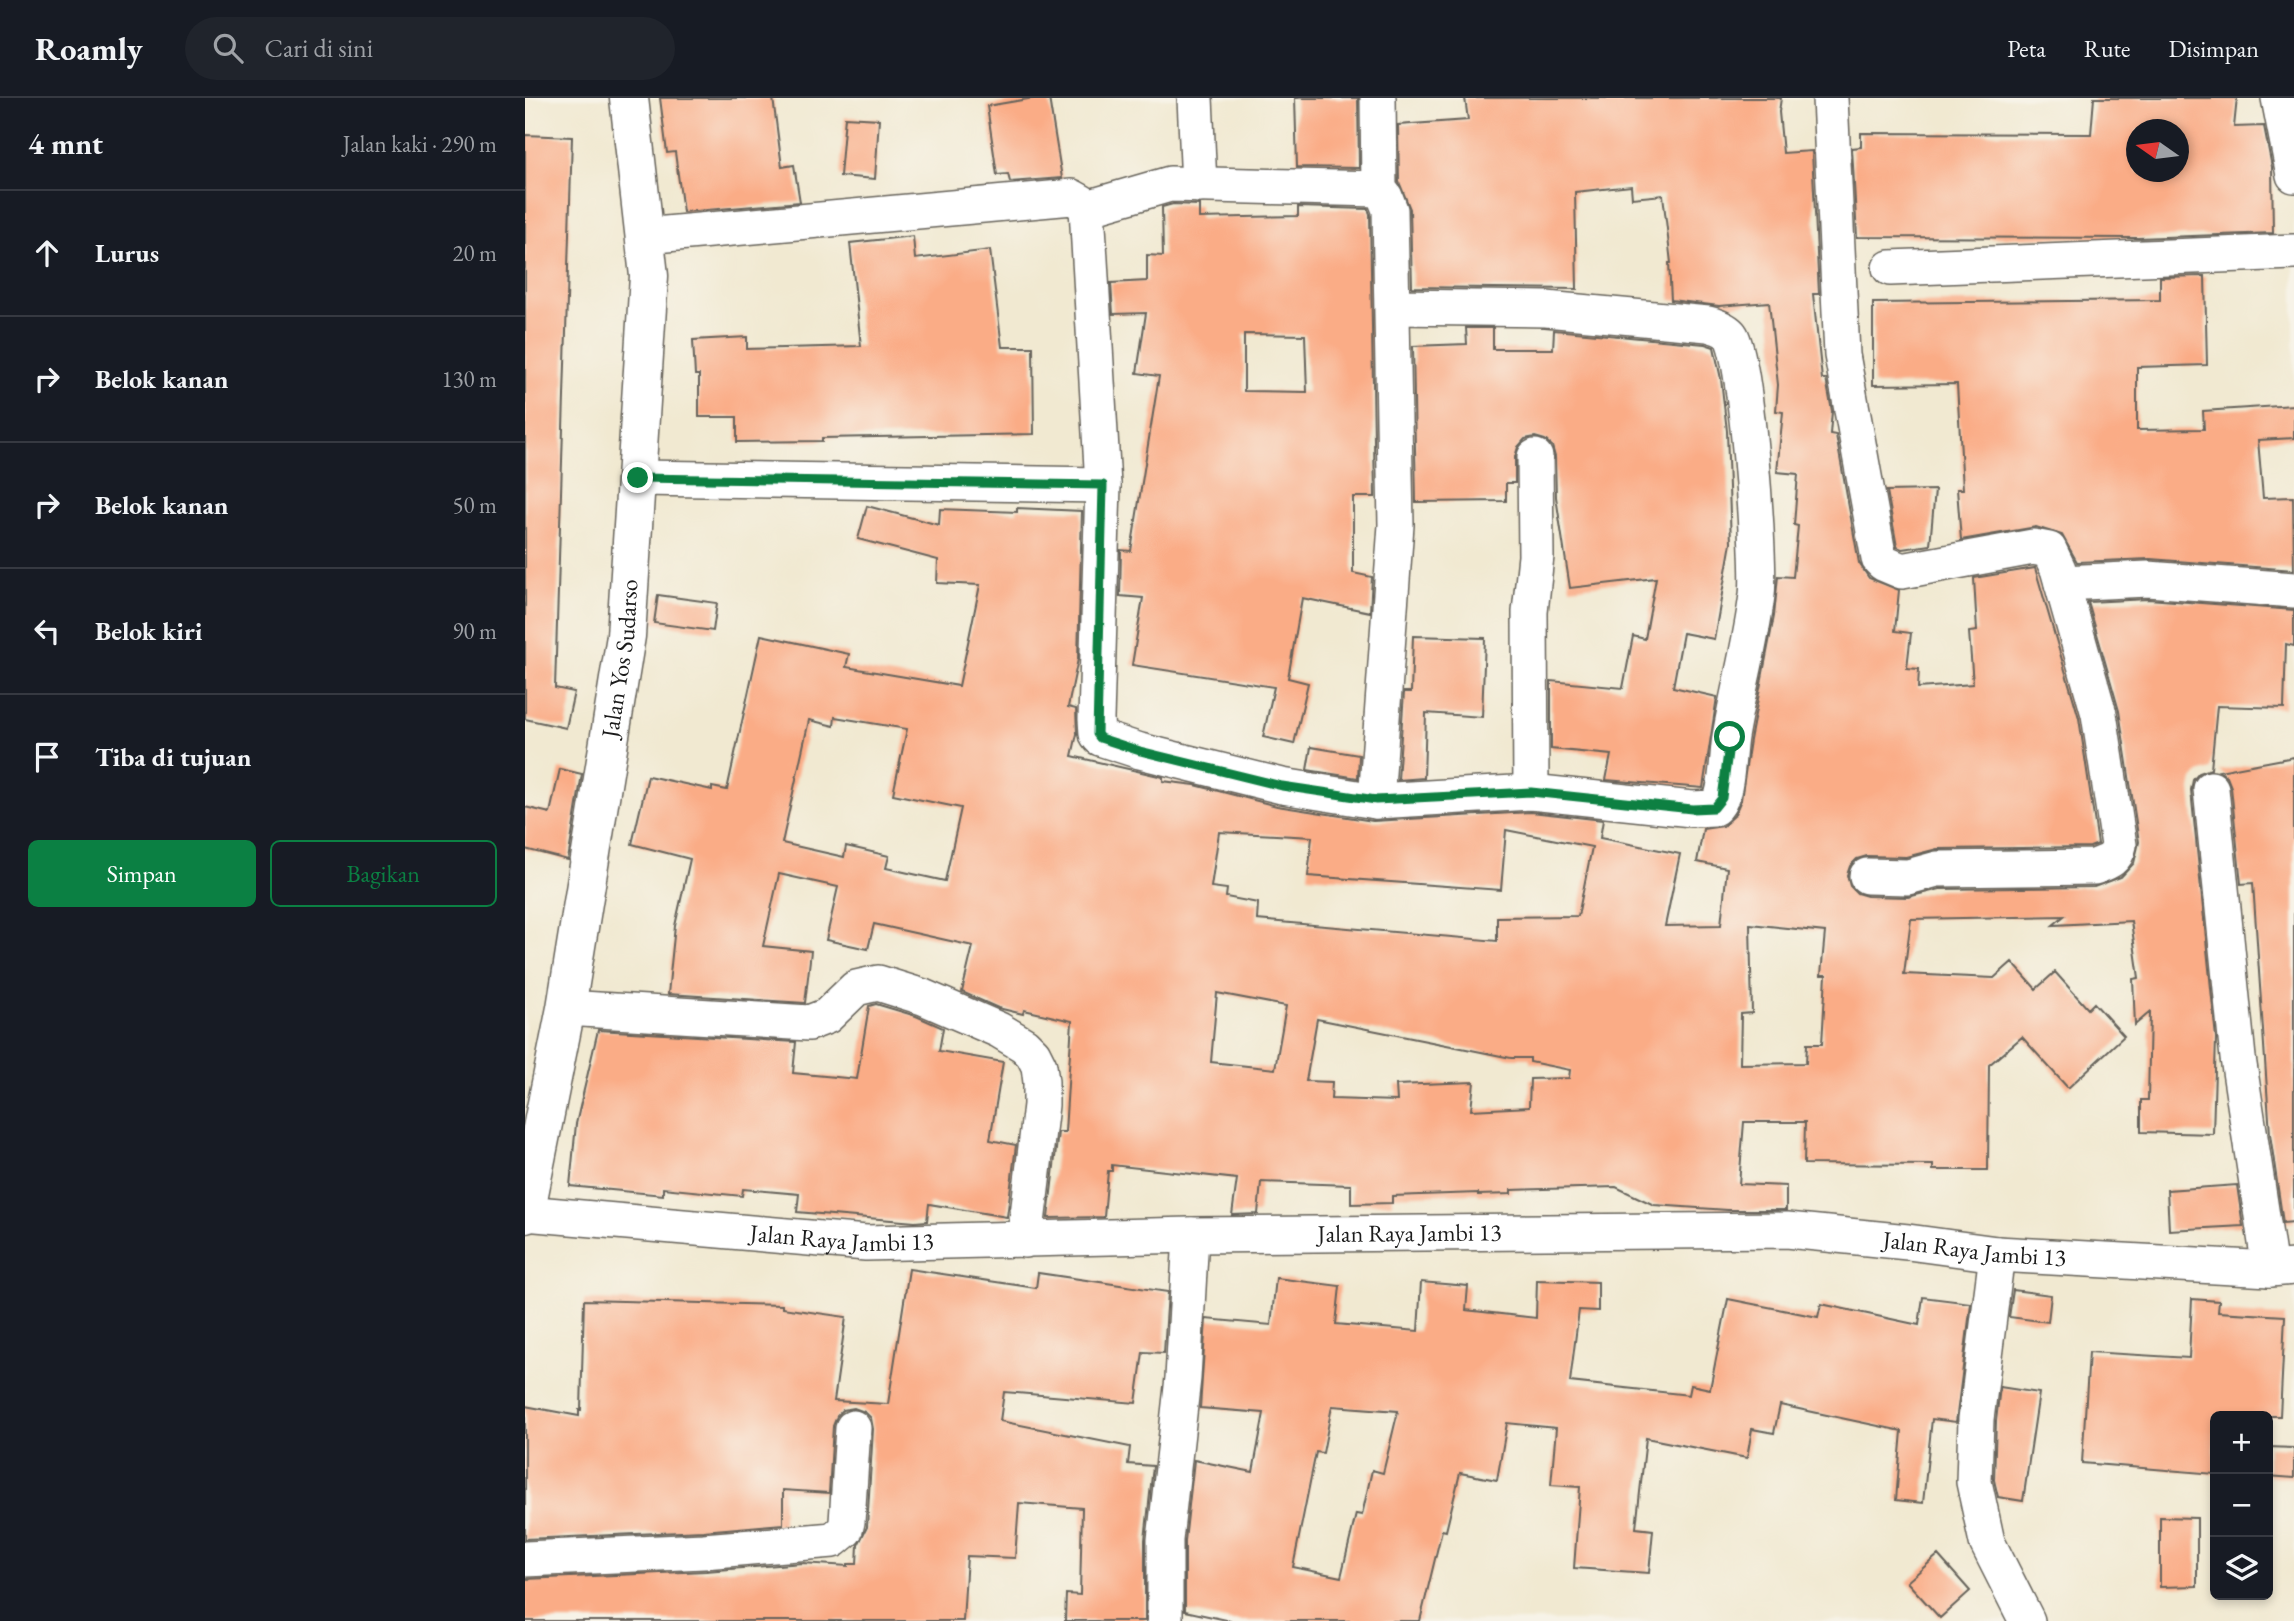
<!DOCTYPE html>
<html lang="id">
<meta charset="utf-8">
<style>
body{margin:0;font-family:"EB Garamond",serif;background:#20242c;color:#f1f3f6}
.controls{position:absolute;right:21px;bottom:21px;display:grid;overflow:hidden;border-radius:10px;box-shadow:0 4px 10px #0003}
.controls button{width:63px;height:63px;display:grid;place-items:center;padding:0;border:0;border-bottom:2px solid #363941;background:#171b24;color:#f1f3f6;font:35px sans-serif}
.compass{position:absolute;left:1601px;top:21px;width:63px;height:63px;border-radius:50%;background:#171b24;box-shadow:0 4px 10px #0003;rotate:284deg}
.stop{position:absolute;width:21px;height:21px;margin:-16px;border:5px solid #0b8043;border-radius:50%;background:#fff}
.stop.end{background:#0b8043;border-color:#fff;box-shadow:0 2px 7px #0008}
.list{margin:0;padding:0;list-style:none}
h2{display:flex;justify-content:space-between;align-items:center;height:91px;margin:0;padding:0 28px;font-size:30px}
h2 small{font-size:23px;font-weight:400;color:#9ea1a6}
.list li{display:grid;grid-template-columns:46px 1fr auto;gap:21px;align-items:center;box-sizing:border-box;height:126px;padding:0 28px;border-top:2px solid #363941}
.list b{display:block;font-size:26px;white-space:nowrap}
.list em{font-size:23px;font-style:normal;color:#9ea1a6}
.actions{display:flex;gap:14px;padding:21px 28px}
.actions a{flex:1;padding:16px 0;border:2px solid #0b8043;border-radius:10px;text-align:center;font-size:24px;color:#0b8043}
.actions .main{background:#0b8043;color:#fff}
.icon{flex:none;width:38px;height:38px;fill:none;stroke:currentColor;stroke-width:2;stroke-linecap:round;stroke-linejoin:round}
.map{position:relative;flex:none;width:1769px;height:1523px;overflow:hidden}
header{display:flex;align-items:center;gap:42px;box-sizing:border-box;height:98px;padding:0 35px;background:#171b24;border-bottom:2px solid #363941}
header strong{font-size:33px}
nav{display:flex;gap:38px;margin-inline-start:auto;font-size:24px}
.search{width:490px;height:63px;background:#20242c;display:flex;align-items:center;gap:18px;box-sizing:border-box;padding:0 24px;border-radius:38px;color:#9ea1a6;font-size:26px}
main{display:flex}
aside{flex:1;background:#171b24}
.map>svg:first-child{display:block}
.building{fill:#faac86;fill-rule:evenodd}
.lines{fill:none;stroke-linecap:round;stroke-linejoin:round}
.minor-casing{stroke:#67645b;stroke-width:38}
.trunk-casing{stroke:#67645b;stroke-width:41}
.minor{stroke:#fff;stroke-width:35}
.trunk{stroke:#fff;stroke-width:38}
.route{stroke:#0b8043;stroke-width:9}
.labels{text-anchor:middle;stroke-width:6;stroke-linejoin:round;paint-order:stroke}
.street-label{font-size:24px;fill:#1c1c1c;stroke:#f7f3e8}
</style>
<header>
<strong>Roamly</strong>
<div class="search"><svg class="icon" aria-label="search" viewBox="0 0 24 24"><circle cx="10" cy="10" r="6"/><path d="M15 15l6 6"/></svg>Cari di sini</div>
<nav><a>Peta</a><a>Rute</a><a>Disimpan</a></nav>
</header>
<main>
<aside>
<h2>4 mnt<small>Jalan kaki · 290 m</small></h2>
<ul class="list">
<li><svg class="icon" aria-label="ahead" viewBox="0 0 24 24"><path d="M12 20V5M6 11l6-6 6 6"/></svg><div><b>Lurus</b></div><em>20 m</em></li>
<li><svg class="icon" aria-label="right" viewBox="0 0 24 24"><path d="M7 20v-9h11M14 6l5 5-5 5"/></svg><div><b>Belok kanan</b></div><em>130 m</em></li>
<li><svg class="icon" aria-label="right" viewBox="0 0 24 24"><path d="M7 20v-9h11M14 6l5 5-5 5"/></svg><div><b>Belok kanan</b></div><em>50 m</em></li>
<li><svg class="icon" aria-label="left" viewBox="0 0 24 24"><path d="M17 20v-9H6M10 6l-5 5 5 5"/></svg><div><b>Belok kiri</b></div><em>90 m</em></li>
<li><svg class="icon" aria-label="arrive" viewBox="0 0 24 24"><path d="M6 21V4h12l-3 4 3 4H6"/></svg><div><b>Tiba di tujuan</b></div></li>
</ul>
<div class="actions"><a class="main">Simpan</a><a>Bagikan</a></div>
</aside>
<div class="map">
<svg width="1769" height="1523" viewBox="0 0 1769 1523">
<rect width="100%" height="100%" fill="#f7f3e8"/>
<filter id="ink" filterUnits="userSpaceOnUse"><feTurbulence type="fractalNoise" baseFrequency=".0143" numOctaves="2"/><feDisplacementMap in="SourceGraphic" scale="14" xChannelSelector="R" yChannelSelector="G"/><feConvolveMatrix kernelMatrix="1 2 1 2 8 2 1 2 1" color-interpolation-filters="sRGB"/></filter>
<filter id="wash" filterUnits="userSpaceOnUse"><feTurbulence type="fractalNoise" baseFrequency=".00686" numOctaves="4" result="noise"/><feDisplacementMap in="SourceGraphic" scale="28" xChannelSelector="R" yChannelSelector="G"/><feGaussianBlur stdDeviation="1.57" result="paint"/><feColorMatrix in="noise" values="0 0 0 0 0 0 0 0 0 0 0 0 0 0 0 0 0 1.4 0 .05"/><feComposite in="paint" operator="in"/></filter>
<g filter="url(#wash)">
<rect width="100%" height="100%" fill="#f1e9d1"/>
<g id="blocks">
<path class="building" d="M 135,0 L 248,0 L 257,69 L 269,67 L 275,104 L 158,114 L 150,54 L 142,55 Z
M 509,0 L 524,0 L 537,80 L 485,84 L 483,76 L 472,77 L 462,8 Z
M 770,0 L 833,0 L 834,70 L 772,69 Z
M 940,0 L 1256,0 L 1254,14 L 1258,55 L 1287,53 L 1294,196 L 1288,196 L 1297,281 L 1301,281 L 1307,313 L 1305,336 L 1311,337 L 1334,465 L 1344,480 L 1374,492 L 1370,533 L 1386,535 L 1382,570 L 1394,571 L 1393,590 L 1448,586 L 1444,534 L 1452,533 L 1449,480 L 1510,470 L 1554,620 L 1573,746 L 1565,749 L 1412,751 L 1381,759 L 1342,758 L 1332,761 L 1325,768 L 1322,777 L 1325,788 L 1332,795 L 1342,798 L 1383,799 L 1415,791 L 1569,789 L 1596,779 L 1609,765 L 1614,744 L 1594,613 L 1563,504 L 1623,501 L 1769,512 L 1769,548 L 1761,546 L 1759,610 L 1692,608 L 1686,671 L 1674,675 L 1668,682 L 1666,692 L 1691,940 L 1688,1036 L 1616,1034 L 1616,1002 L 1623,1002 L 1625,914 L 1610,927 L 1608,881 L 1614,880 L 1606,823 L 1528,827 L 1539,818 L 1386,821 L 1379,876 L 1469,880 L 1487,864 L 1511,891 L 1530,874 L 1563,911 L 1569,905 L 1599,938 L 1543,990 L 1497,939 L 1464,967 L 1463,1072 L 1408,1072 L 1408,1067 L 1279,1066 L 1280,1024 L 1219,1024 L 1214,1086 L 1261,1088 L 1261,1112 L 1203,1112 L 1129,1107 L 1091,1089 L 986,1092 L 986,1096 L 953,1097 L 953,1095 L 867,1098 L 867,1105 L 826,1106 L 826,1087 L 736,1084 L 733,1116 L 707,1117 L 712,1081 L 587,1067 L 587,1073 L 583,1073 L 579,1119 L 523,1120 L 533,1034 L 540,1034 L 547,923 L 499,912 L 498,916 L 473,910 L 437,894 L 448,848 L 349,826 L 343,851 L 301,842 L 313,789 L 254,776 L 238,848 L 286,853 L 280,905 L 143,896 L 150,828 L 165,761 L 107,746 L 123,678 L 187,692 L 187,689 L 202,692 L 236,537 L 324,556 L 321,569 L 434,588 L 455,487 L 412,485 L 413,462 L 333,441 L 342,408 L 414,427 L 415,411 L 492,414 L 492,410 L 557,413 L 553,561 L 543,609 L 551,611 L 552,636 L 547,658 L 638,679 L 638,683 L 670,687 L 752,708 L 848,723 L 1006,714 L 1078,722 L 1075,740 L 1155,756 L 1140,828 L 1196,827 L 1202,770 L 1172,764 L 1178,731 L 1198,728 L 1209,718 L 1216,702 L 1225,642 L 1249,518 L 1253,478 L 1268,479 L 1273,428 L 1269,427 L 1273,376 L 1252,374 L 1258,314 L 1251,313 L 1253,287 L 1244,204 L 1194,208 L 1146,202 L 1144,165 L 1146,165 L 1138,97 L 1107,100 L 1106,88 L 1050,94 L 1052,191 L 887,189 L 885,111 L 874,84 L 873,27 L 943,22 ZM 310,619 L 382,631 L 368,696 L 436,710 L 420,783 L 361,770 L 364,758 L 321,748 L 319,759 L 257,745 L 284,622 L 309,628 ZM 981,732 L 1067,749 L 1053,818 L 972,819 L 972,843 L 732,822 L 733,805 L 701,799 L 702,791 L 686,789 L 694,734 L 787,739 L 783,778 L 976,792 ZM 1225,826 L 1300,834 L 1296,877 L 1301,877 L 1297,946 L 1282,946 L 1281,965 L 1215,966 L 1216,916 L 1227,915 ZM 692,895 L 761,908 L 750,971 L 686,964 ZM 792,921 L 986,960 L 1005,960 L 1005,964 L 1045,972 L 1044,980 L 1005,981 L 1004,1009 L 946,1012 L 949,984 L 871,987 L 872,1003 L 806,1001 L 807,984 L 781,983 Z
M 1569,0 L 1712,0 L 1709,29 L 1739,28 L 1747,69 L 1748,135 L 1613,140 L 1332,139 L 1327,50 L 1336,49 L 1336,35 L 1566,36 ZM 1612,32 L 1654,32 L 1654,74 L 1612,74 Z
M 320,19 L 354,21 L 350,81 L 315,78 Z
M 0,37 L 47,39 L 30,590 L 49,594 L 41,630 L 0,621 Z
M 648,106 L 674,107 L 674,120 L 773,118 L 773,109 L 843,111 L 845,116 L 850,399 L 828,399 L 828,475 L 847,479 L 845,514 L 777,500 L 763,580 L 783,585 L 769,646 L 738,639 L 749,589 L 607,567 L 618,500 L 595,498 L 596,452 L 606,453 L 634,278 L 612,275 L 621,215 L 588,216 L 586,185 L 622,183 L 622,157 L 638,158 L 637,109 ZM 719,236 L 780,237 L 782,294 L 719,293 Z
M 388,138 L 390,161 L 465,152 L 477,249 L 508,249 L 509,336 L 297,340 L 297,343 L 212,344 L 212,319 L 174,319 L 174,277 L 170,277 L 168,242 L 222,239 L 222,251 L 336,248 L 325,145 Z
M 1680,178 L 1682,267 L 1612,269 L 1612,332 L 1679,331 L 1678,313 L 1769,307 L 1769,340 L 1733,342 L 1738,400 L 1768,399 L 1769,472 L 1625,461 L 1552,464 L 1537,437 L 1511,429 L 1436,442 L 1432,391 L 1438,391 L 1432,286 L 1348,287 L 1348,205 L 1635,202 L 1635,179 Z
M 941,230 L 968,230 L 968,251 L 1028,251 L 1029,232 L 1180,246 L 1189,249 L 1196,281 L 1202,333 L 1206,445 L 1189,541 L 1158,535 L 1148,589 L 1192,599 L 1178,690 L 1081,682 L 1086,657 L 1026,651 L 1026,583 L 1098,590 L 1108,538 L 1120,541 L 1131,480 L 1045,490 L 1031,399 L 1030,359 L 1027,348 L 1020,342 L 1010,339 L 1000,341 L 993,349 L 990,359 L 990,385 L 981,385 L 981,403 L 891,404 L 888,248 L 942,246 Z
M 1410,392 L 1405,447 L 1377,451 L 1372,449 L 1362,393 Z
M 133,497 L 192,505 L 188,533 L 129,525 Z
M 888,538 L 960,540 L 957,619 L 901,615 L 899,680 L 873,682 L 879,594 L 886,594 Z
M 786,649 L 834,657 L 833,680 L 782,672 Z
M 1769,659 L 1769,1124 L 1758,1125 L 1745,1036 L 1728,785 L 1716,786 L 1706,689 L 1702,679 L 1694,673 Z
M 35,671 L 57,676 L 43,762 L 0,751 L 0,709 L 25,715 Z
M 351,906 L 391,918 L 418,930 L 414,953 L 478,964 L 465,1042 L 491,1047 L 482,1119 L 404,1106 L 402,1123 L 390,1124 L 272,1114 L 274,1096 L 218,1091 L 217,1098 L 138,1090 L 138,1097 L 45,1088 L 51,1026 L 73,932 L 271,944 L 268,975 L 332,981 L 344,908 Z
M 1712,1087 L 1718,1128 L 1644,1132 L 1642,1092 Z
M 384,1171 L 511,1190 L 513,1175 L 643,1194 L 639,1255 L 618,1254 L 611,1305 L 479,1294 L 475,1323 L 605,1349 L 603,1366 L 628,1368 L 620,1442 L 620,1523 L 540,1523 L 541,1496 L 555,1497 L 557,1410 L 494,1405 L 490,1460 L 442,1458 L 438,1523 L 0,1523 L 0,1481 L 181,1473 L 277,1465 L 323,1468 L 323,1466 L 332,1466 L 333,1447 L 342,1429 L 348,1331 L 346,1320 L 340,1314 L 329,1310 L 318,1312 L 312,1318 L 308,1328 L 304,1395 L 258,1392 L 258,1426 L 178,1433 L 0,1441 L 0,1308 L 54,1318 L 54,1312 L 56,1312 L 59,1202 L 257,1207 L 257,1210 L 321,1219 L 309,1303 L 363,1306 Z
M 751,1180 L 815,1188 L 811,1226 L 893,1233 L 896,1184 L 943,1188 L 941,1212 L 1011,1220 L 1012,1182 L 1073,1184 L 1073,1213 L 1054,1212 L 1045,1284 L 1164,1297 L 1166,1287 L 1185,1291 L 1203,1201 L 1293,1219 L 1296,1206 L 1394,1227 L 1398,1199 L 1446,1205 L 1431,1324 L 1407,1321 L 1398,1405 L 1371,1402 L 1377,1333 L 1255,1307 L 1249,1335 L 1227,1331 L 1222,1360 L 1121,1340 L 1111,1430 L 1128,1432 L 1124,1475 L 1049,1470 L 1055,1389 L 1026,1387 L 1031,1330 L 982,1325 L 972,1382 L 935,1375 L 921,1433 L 917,1432 L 895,1523 L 706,1523 L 660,1513 L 660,1443 L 669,1362 L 728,1374 L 739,1315 L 675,1310 L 681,1221 L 746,1227 ZM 807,1308 L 873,1313 L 858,1375 L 847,1372 L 837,1417 L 831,1416 L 816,1479 L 768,1469 L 791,1354 L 798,1355 Z
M 1488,1192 L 1526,1197 L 1523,1224 L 1484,1219 Z
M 1667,1201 L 1694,1203 L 1693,1214 L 1760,1218 L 1755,1318 L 1690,1318 L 1690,1376 L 1557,1365 L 1564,1254 L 1664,1260 Z
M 1475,1289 L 1514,1295 L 1498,1403 L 1473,1399 L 1469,1382 L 1471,1323 Z
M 1743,1349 L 1769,1350 L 1769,1380 L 1743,1378 Z
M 1635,1419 L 1672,1420 L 1672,1488 L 1635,1489 Z
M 1413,1457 L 1445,1493 L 1415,1520 L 1382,1484 Z"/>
</g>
</g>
<g filter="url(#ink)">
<use href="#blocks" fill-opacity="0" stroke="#67645b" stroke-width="2"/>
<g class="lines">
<defs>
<g id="minor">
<path d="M 670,0 L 674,87"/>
<path d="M 1305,0 L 1317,257 L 1354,461 L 1358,465 L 1377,473 L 1508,449 L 1524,452 L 1533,471 L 1574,616 L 1594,747 C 1591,762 1583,764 1569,769 L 1412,771 L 1383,779 L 1342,778"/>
<path d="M 1754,0 L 1769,77"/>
<path d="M 562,110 L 645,86 L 854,91"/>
<path d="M 119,138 L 547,99 L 556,104 L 562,110 L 578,387 L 571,621 L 572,636 L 575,640 L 615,653 L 757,688 L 851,703 L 1006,694 L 1167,711 L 1189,710 C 1203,700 1202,657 1205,639 C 1213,592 1226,545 1232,497 C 1236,466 1221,257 1206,238 C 1201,231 1191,228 1183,226 L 1021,211 L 868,209"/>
<path d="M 1365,170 L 1769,154"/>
<path d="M 113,380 L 578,387"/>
<path d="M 1537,485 L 1623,481 L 1769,492"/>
<path d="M 1686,691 L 1713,960 L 1745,1171"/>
<path d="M 1006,694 L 1005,514 L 1011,458 L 1010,359"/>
<path d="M 851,703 L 871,427 L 865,112 L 860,99 L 854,91 L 853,0"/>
<path d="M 41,910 L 284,925 L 302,918 L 331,890 L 353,885 L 398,899 L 474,932 L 499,947 L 508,956 L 514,968 L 516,984 L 516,1007 L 500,1142"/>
<path id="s1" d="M 0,1115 L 341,1145 L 666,1137 L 1262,1132 L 1383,1144 L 1472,1156 L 1745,1171 L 1769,1169"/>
<path d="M 1472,1156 L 1451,1321 L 1449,1384 L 1462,1444 L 1502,1523"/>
<path d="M 0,1461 L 179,1453 L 308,1442 L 320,1432 L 322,1424 L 328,1330"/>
<path d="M 640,1523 L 640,1442 L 658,1280 L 666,1137"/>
</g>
<g id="trunk">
<path id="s2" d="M 0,1116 L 41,910 L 101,538 L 124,178 L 104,0"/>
</g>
</defs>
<use href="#minor" class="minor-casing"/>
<use href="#trunk" class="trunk-casing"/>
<use href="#minor" class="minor"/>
<use href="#trunk" class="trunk"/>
</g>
</g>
<g class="lines" filter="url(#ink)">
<path class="route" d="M 113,380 L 578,387 L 572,636 L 575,640 L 615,653 L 757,688 L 851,702 L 1006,694 L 1167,711 L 1189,710 L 1197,700 L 1205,639"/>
</g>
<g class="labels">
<g class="street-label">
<text dy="8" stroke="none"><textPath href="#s2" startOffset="564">Jalan Yos Sudarso</textPath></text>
<text dy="8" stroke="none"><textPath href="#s1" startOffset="886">Jalan Raya Jambi 13</textPath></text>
<text dy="8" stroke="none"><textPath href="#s1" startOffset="318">Jalan Raya Jambi 13</textPath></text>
<text dy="8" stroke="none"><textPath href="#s1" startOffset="1452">Jalan Raya Jambi 13</textPath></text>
</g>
</g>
</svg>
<div class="controls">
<button>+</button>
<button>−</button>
<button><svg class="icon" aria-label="layers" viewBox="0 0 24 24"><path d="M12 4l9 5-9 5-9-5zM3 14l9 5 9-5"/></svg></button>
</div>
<svg class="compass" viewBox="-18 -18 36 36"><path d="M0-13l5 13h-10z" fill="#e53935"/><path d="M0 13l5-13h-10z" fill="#9ea1a6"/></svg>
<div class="stop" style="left:1205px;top:639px"></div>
<div class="stop end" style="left:113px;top:380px"></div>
</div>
</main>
